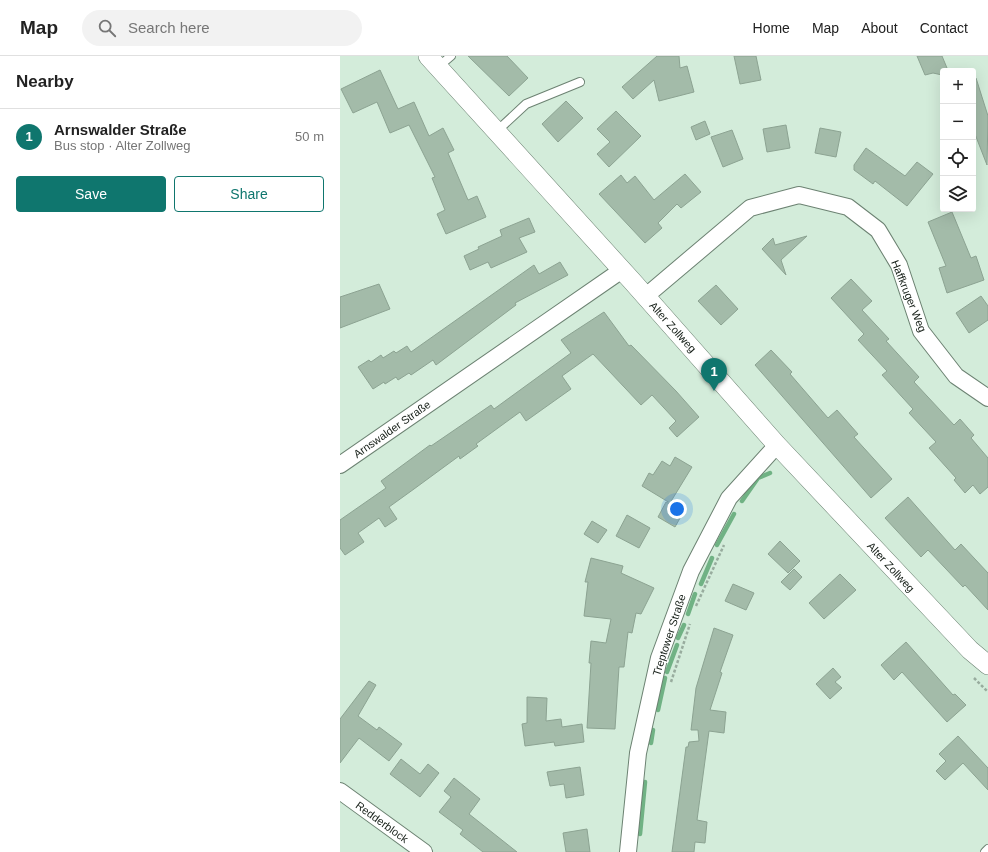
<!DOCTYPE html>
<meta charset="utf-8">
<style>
body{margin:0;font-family:Arial,sans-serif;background:#f2f2f2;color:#222}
.controls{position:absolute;right:12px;top:12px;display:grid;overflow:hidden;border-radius:4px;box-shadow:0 4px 16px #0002}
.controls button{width:36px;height:36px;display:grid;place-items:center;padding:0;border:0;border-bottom:1px solid #e0e0e0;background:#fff;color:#222;font:20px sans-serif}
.you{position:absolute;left:337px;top:453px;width:14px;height:14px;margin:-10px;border:3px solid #fff;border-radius:50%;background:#1a73e8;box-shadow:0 0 0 6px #1a73e833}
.badge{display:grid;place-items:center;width:26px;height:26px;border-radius:50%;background:#0f766e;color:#fff;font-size:13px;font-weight:700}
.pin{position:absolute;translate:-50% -33px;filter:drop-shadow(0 1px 2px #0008)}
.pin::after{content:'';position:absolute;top:21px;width:14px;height:12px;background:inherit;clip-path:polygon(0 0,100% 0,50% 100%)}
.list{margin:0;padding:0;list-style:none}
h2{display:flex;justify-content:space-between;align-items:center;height:52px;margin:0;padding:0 16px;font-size:17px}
h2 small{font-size:13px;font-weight:400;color:#767676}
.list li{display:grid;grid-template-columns:26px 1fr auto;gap:12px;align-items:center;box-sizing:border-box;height:56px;padding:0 16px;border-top:1px solid #e0e0e0}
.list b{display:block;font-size:15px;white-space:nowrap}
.list p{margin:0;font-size:13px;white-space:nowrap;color:#767676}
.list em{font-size:13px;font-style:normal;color:#767676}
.actions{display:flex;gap:8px;padding:12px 16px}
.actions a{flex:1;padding:9px 0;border:1px solid #0f766e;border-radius:4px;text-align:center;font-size:14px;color:#0f766e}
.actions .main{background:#0f766e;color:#fff}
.icon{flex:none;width:22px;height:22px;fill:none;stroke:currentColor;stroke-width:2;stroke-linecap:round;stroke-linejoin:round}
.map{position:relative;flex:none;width:648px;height:796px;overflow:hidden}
header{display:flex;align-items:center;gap:24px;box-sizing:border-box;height:56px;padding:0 20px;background:#fff;border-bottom:1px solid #e0e0e0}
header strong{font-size:19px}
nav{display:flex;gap:22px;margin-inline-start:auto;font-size:14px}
.search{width:280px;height:36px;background:#f2f2f2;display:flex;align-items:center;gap:10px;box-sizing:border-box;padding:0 14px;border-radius:22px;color:#767676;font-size:15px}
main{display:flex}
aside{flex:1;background:#fff}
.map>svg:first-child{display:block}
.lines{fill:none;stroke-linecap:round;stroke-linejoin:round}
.stream{stroke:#70b284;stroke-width:4.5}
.building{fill:#a3bba9;stroke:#8ca392}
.service-casing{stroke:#6c8272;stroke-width:10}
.minor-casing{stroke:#6c8272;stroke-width:18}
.tertiary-casing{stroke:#6c8272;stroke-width:20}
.path{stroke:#98ac9e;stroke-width:2.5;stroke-dasharray:3 2;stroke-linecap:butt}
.service{stroke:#fff;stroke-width:8}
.minor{stroke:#fff;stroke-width:16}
.tertiary{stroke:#fff;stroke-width:19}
.labels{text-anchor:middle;stroke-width:3;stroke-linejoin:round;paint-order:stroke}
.street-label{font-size:11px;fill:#151e17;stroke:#fff}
</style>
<header>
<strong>Map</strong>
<div class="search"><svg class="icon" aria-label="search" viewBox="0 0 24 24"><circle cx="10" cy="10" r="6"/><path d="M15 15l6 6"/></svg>Search here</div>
<nav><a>Home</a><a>Map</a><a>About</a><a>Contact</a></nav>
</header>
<main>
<aside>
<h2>Nearby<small></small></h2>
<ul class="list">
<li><span class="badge">1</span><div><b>Arnswalder Straße</b><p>Bus stop · Alter Zollweg</p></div><em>50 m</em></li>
</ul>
<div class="actions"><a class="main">Save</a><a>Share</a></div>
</aside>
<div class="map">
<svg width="648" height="796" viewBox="0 0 648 796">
<rect width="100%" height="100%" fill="#d3ecda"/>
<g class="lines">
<path class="stream" d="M 402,445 L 418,422 L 430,417
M 377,489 L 394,458
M 361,528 L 372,502
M 348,558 L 355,538
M 338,582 L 344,569
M 327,616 L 337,589
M 318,654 L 325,622
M 311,687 L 313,674
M 300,778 L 305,726"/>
</g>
<path class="building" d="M 128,0 L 167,0 L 188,22 L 169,40 Z
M 317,0 L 339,0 L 340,12 L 347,10 L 354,36 L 319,45 L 314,24 L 293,43 L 282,31 Z
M 394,0 L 416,0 L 421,24 L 400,28 Z
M 577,0 L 602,0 L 607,12 L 603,15 L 602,19 L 593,17 L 585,19 Z
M 40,14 L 58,53 L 74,46 L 89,80 L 103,72 L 114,94 L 108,97 L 128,144 L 137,140 L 146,161 L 106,178 L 97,158 L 105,154 L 92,122 L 95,121 L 69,69 L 50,77 L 37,46 L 13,57 L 1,33 Z
M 633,22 L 636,22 L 648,60 L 647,109 L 633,73 Z
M 226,45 L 243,62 L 218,86 L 202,68 Z
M 276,55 L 301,80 L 269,111 L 257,98 L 270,86 L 257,73 Z
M 365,65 L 370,78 L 356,84 L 351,71 Z
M 446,69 L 450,92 L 427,96 L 423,73 Z
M 480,72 L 501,76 L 496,101 L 475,97 Z
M 392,74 L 403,103 L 383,111 L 371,81 Z
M 526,92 L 565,120 L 577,106 L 593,118 L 567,150 L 535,125 L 533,128 L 514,114 L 514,109 Z
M 345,118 L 361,136 L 341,152 L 337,148 L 318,167 L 322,172 L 305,187 L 259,138 L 281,119 L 287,127 L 295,120 L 314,144 Z
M 612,156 L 631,202 L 636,200 L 644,224 L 607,237 L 599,212 L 606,210 L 588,166 Z
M 189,162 L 195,176 L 179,182 L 187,196 L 151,212 L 148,206 L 130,214 L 124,200 L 139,193 L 138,191 L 162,180 L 160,174 Z
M 467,180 L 441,204 L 446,219 L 422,193 L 433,182 L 435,189 Z
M 220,206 L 228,219 L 175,247 L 176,249 L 96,309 L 93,304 L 71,319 L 69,317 L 58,324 L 56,321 L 45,328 L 44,326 L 33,333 L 18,311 L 29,304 L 31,306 L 41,299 L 43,302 L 54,295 L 56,297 L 67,290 L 71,296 L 194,209 L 199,218 Z
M 511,223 L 532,245 L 522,254 L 549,283 L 546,285 L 579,321 L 574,326 L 614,369 L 620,363 L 634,379 L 631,382 L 648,402 L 648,431 L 640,438 L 633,429 L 625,437 L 614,424 L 616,422 L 589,392 L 596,386 L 569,357 L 573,353 L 542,319 L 547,315 L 518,284 L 524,278 L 491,242 Z
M 39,228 L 50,253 L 0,272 L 0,241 Z
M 376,229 L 398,253 L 381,269 L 358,245 Z
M 641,240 L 648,250 L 648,264 L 629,277 L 616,257 Z
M 264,256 L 289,290 L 291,289 L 336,335 L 359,361 L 337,381 L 329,372 L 336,365 L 312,339 L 301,349 L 253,298 L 222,320 L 231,333 L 186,365 L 180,356 L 136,388 L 138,390 L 120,403 L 119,400 L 74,433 L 49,451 L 57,463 L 45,471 L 39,462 L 18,477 L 24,486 L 5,499 L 0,492 L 0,464 L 46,432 L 41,425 L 90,389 L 91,390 L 151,349 L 154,353 L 231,297 L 221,284 Z
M 431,294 L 452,316 L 450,318 L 488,362 L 497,354 L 518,378 L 514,381 L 552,423 L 531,442 L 415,309 Z
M 335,401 L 352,411 L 330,447 L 302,430 L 309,417 L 313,419 L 322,405 L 330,410 Z
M 568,441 L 615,494 L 621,488 L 648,517 L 648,554 L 625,529 L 623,531 L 588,494 L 581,501 L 545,462 Z
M 326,446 L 344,455 L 335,471 L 318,461 Z
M 287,459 L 310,472 L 299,492 L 276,480 Z
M 252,465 L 267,474 L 258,487 L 244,478 Z
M 440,485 L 460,505 L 448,517 L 428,498 Z
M 251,502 L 283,510 L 281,517 L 314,532 L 301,558 L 296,557 L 292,577 L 288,576 L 284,611 L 279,611 L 275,673 L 247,672 L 251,607 L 249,607 L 251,585 L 266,587 L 271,563 L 244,560 L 248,526 L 245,526 Z
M 454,513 L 462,521 L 450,534 L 441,526 Z
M 500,518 L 516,534 L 484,563 L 469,547 Z
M 393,528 L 414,537 L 406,554 L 385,545 Z
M 374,572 L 393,579 L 380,616 L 382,617 L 370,654 L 386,656 L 384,677 L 369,675 L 357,764 L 367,766 L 365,787 L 355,786 L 354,796 L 332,796 L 346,691 L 348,691 L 349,686 L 359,685 L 358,674 L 351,674 L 356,632 Z
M 566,586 L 613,639 L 615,638 L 626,649 L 607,666 L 562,616 L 554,624 L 541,609 Z
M 493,612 L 501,621 L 495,626 L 502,632 L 490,643 L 476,628 Z
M 29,625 L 36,629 L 18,660 L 37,674 L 39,671 L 62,688 L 49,705 L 19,682 L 0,707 L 0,663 Z
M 187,641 L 207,642 L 206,665 L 221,663 L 222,671 L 242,668 L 244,686 L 215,690 L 214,686 L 185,690 L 182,668 L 187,667 Z
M 618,680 L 648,712 L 648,734 L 623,707 L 605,724 L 596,715 L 606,705 L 599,698 Z
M 61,703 L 80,718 L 88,708 L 99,717 L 80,741 L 50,718 Z
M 240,711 L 244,739 L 226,742 L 224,728 L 210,730 L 207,716 Z
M 114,722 L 140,743 L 129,758 L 177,796 L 143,796 L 120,778 L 123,774 L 99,756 L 111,741 L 104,735 Z
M 247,773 L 250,796 L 226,796 L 223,777 Z"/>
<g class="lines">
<defs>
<path id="service" d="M 98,11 L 111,0
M 157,75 L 186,48 L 240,26
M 645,796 L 648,793"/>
<path id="minor" d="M 306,240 L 410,152 L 459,139 L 508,151 L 538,174 L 559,209 L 581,275 L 616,320 L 648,342
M 0,409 L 282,214
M 0,735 L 84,796
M 288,796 L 298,697 L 319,602 L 351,515 L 389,442 L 437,389"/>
<path id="tertiary" d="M 88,0 L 292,225 L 437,389 L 630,594 L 648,609"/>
</defs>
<use href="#service" class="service-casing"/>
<use href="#minor" class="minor-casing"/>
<use href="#tertiary" class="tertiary-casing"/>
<path class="path" d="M 356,550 L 384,489
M 634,622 L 648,636
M 331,626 L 350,568"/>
<use href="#service" class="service"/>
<use href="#minor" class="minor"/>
<use href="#tertiary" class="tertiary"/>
</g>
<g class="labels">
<g class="street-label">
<text transform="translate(569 240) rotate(68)" y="4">Haffkruger Weg</text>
<text transform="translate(333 271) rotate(48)" y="4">Alter Zollweg</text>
<text transform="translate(52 373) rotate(-35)" y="4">Arnswalder Straße</text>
<text transform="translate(551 511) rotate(47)" y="4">Alter Zollweg</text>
<text transform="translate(329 579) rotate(-72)" y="4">Treptower Straße</text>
<text transform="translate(42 766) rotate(36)" y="4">Redderblock</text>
</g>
</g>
</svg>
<div class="controls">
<button>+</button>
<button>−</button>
<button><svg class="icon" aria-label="locate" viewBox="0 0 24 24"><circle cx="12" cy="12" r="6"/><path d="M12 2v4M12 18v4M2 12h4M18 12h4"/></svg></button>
<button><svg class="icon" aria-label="layers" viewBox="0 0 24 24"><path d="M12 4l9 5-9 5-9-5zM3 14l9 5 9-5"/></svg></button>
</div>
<div class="you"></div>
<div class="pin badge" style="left:374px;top:335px">1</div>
</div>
</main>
